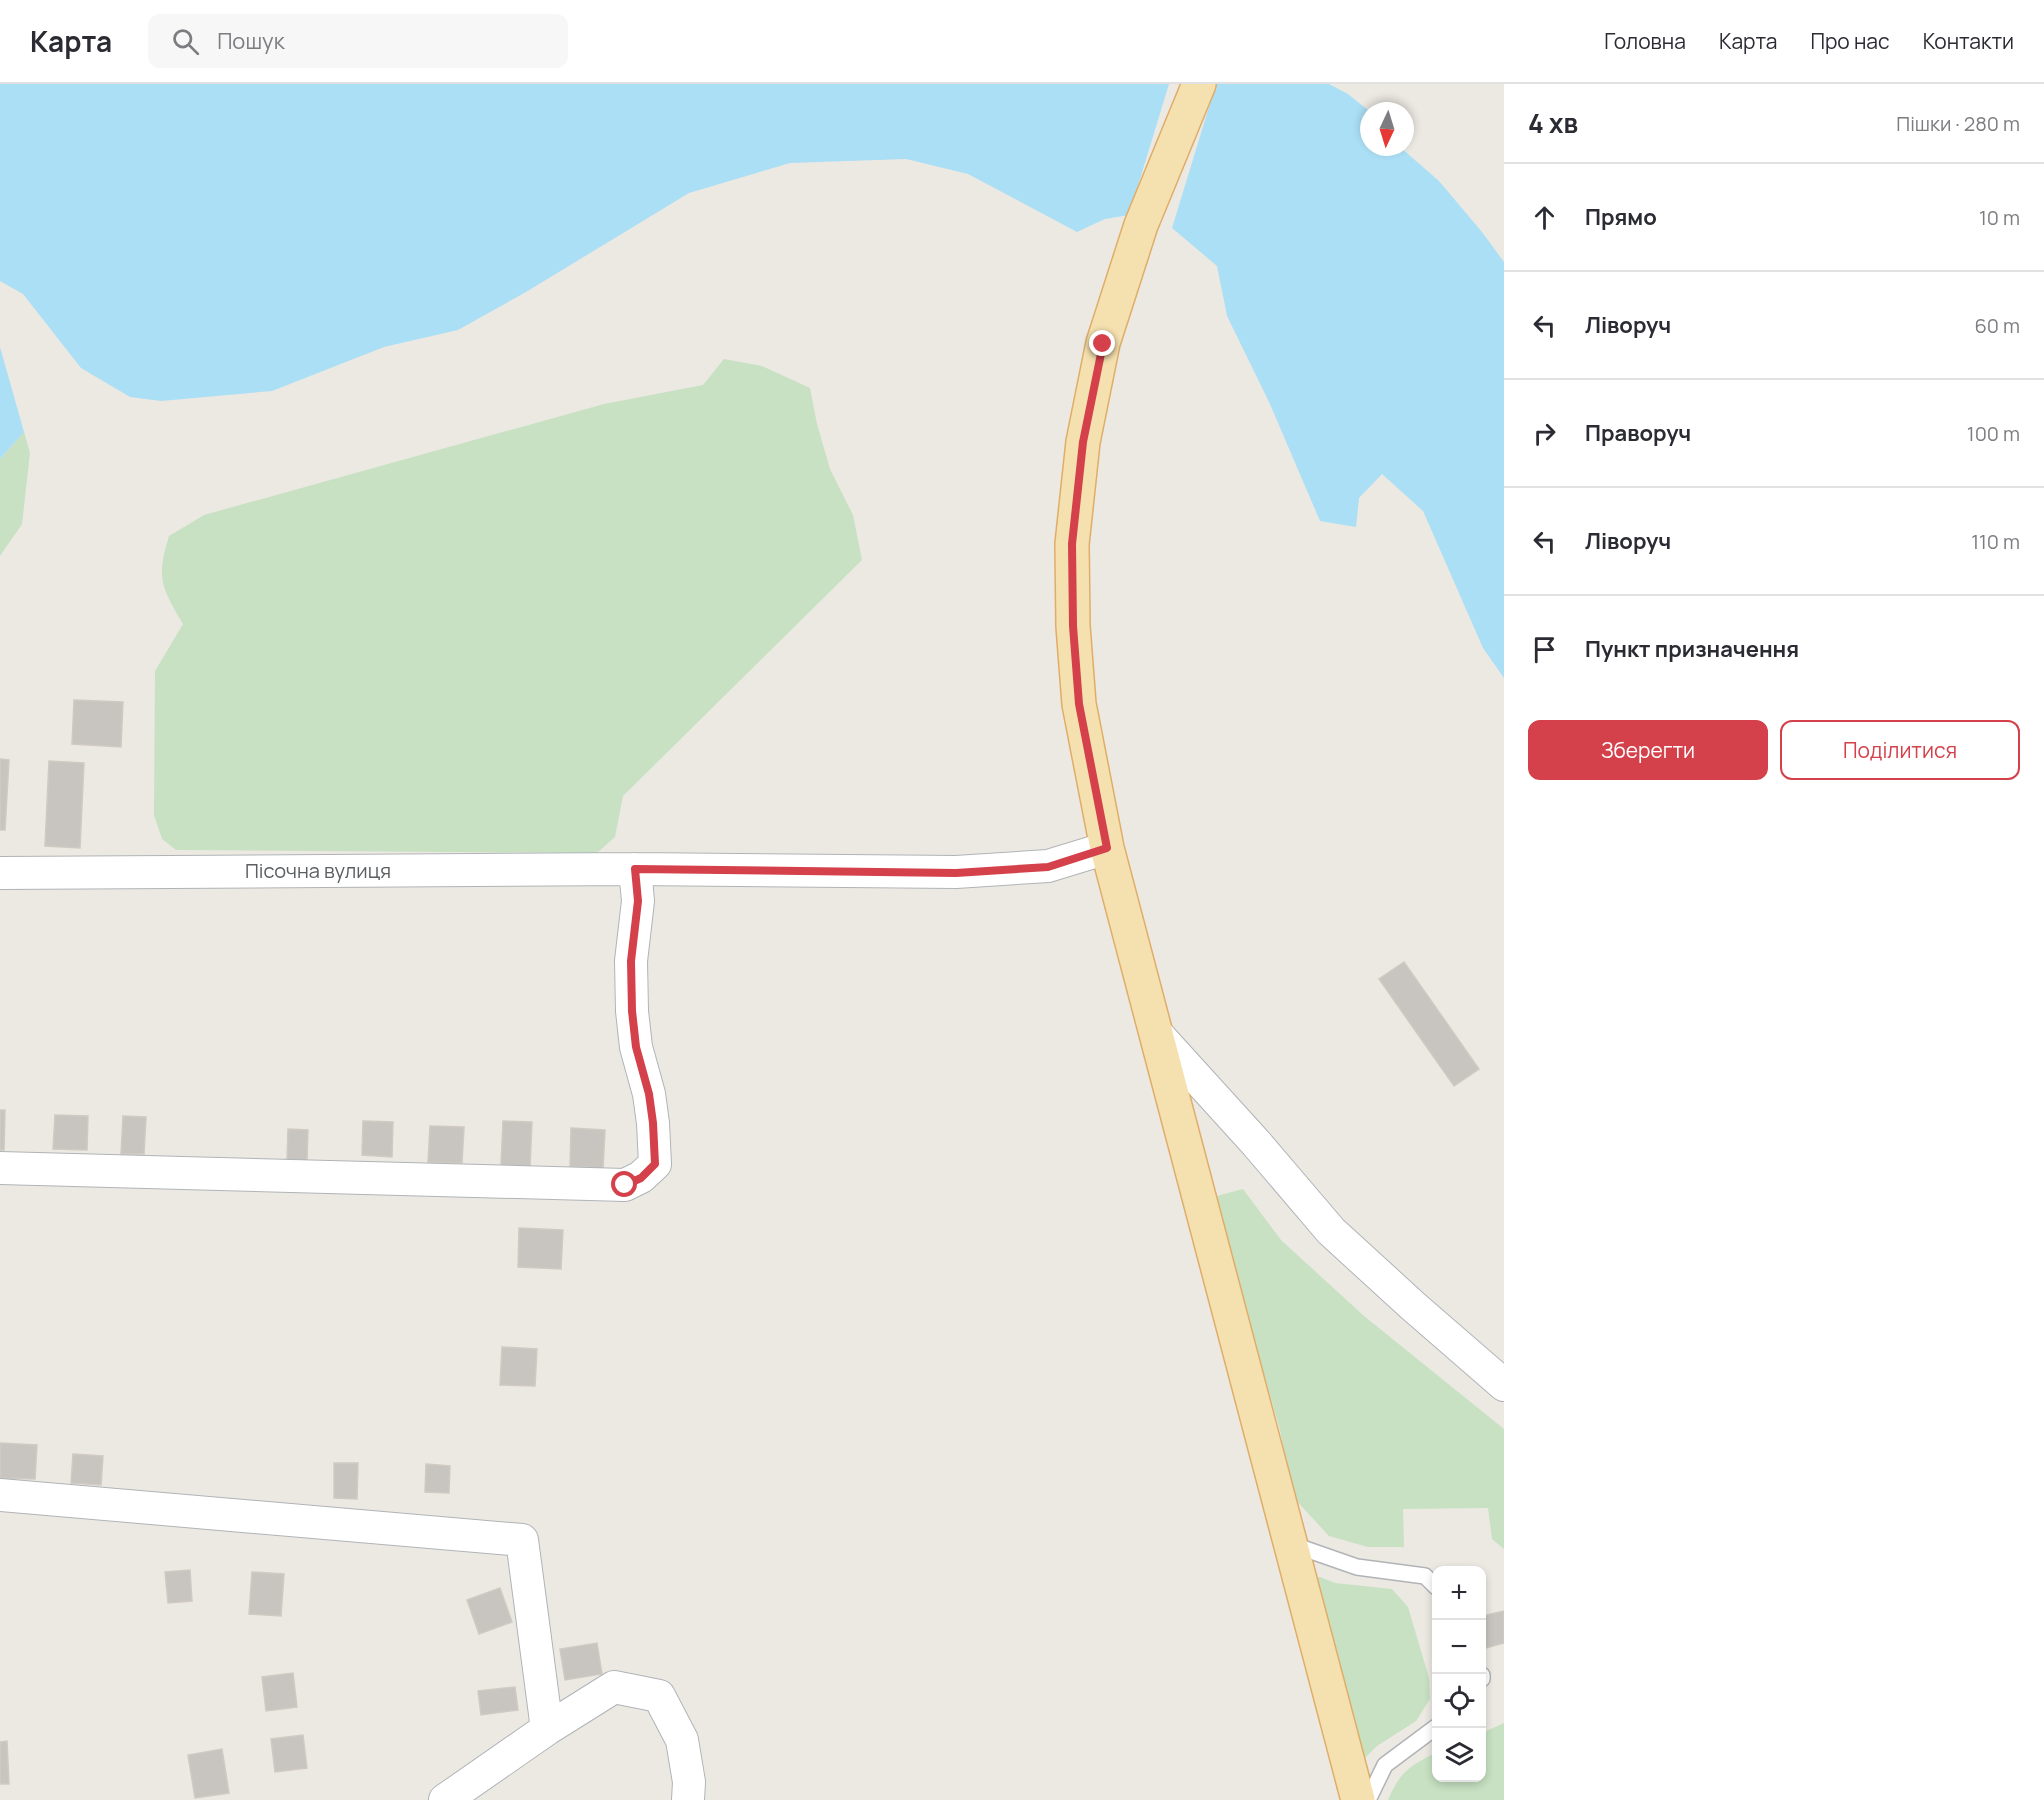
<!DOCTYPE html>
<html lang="uk">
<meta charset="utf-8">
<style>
body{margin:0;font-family:Manrope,sans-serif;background:#f7f7f7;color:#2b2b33}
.controls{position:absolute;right:18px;bottom:18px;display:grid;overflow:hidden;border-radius:12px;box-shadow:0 3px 9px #0003}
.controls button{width:54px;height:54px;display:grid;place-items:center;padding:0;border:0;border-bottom:2px solid #e1e1e2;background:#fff;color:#2b2b33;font:30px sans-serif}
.compass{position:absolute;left:1360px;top:18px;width:54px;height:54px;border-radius:50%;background:#fff;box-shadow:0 3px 9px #0003;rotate:184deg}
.stop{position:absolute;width:18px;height:18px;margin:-14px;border:4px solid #d4414b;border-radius:50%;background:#fff}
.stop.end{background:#d4414b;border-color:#fff;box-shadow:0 2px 6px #0008}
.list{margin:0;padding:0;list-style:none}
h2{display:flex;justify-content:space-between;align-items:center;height:78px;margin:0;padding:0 24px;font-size:26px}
h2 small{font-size:20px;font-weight:400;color:#7c7c81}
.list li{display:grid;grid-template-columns:39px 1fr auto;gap:18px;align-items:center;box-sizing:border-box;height:108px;padding:0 24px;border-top:2px solid #e1e1e2}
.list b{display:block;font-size:22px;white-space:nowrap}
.list em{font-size:20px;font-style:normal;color:#7c7c81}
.actions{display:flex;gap:12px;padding:18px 24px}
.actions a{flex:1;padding:14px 0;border:2px solid #d4414b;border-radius:12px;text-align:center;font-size:21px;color:#d4414b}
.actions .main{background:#d4414b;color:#fff}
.icon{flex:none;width:33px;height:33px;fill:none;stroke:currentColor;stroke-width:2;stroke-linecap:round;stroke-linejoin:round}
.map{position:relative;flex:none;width:1504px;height:1716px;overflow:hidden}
header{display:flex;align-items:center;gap:36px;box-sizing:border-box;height:84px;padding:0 30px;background:#fff;border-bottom:2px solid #e1e1e2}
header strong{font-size:28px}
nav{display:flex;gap:33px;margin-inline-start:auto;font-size:21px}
.search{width:420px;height:54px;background:#f7f7f7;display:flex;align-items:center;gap:15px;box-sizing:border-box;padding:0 21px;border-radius:12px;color:#7c7c81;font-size:22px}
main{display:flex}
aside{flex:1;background:#fff}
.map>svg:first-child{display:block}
.green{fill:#c7e1c2}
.water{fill:#abdff5}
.pier{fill:#ece9e3}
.building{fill:#c8c4c0;stroke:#d0cac2;stroke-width:1.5}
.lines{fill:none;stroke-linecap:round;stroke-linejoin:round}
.lane-casing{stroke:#b0b4b7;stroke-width:18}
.street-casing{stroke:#b0b4b7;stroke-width:34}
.primary-casing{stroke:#e0ad68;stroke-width:36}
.lane{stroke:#fff;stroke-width:15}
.street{stroke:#fff;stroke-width:32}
.primary{stroke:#f5e0af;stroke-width:33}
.route{stroke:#d4414b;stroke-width:8}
.labels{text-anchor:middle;stroke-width:5;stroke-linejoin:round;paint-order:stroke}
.street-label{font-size:20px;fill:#5b5f62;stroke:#fff}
</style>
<header>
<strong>Карта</strong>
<div class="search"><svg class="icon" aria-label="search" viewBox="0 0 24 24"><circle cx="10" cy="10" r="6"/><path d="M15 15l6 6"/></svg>Пошук</div>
<nav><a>Головна</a><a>Карта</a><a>Про нас</a><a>Контакти</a></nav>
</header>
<main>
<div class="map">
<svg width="1504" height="1716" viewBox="0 0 1504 1716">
<rect width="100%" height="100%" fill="#ece9e3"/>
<path class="green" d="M 724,275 L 762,282 L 810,304 L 817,340 L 830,385 L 853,431 L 862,476 L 623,712 L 615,753 L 597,769 L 176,766 L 162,755 L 154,731 L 155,587 L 183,540 C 161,502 156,495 169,452 L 204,431 L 604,320 L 703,301 Z
M 24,348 L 30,369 L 22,440 L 0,472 L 0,375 Z
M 1243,1105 L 1281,1156 L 1364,1232 L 1504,1345 L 1504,1465 L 1492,1455 L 1488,1424 L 1403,1425 L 1404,1463 L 1368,1463 L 1329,1452 L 1293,1413 L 1280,1346 L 1213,1113 Z
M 1320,1493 L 1335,1499 L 1392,1505 L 1408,1523 L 1429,1594 L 1430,1615 L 1416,1637 L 1377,1662 L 1361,1678 L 1312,1494 Z
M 1504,1639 L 1504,1716 L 1388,1716 C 1400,1688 1410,1681 1436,1669 L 1436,1694 L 1482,1694 L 1482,1649 Z"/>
<path class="water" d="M 0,0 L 1329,0 L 1348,10 L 1369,27 L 1369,63 L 1400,63 L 1439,97 L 1482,148 L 1504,178 L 1504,594 L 1483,564 L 1423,427 L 1382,390 L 1359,414 L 1356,443 L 1320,437 L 1269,318 L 1227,232 L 1217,182 L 1172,144 L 1129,131 L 1105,135 L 1077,148 L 968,90 L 906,75 L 790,79 L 689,109 L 526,208 L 458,246 L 384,263 L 272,307 L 161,317 L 130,313 L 81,284 L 23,210 L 0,197 Z
M 0,263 L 24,348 L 0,375 Z"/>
<path class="pier" d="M 1169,0 L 1216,0 L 1172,144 L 1156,141 L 1129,131 Z"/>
<path class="building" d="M 74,616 L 123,618 L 121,663 L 72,660 Z
M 0,675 L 9,676 L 5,746 L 0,746 Z
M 49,677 L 84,679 L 80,764 L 45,762 Z
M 1404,878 L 1479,985 L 1454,1002 L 1379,895 Z
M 0,1026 L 5,1026 L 4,1066 L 0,1066 Z
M 55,1031 L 88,1032 L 87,1066 L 53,1065 Z
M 123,1032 L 146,1033 L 144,1070 L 121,1070 Z
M 363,1037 L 393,1038 L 392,1073 L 362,1071 Z
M 503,1037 L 532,1038 L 530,1083 L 501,1081 Z
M 430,1042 L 464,1043 L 462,1079 L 428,1078 Z
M 571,1044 L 605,1046 L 603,1084 L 570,1082 Z
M 288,1045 L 308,1046 L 307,1077 L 287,1076 Z
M 519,1144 L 563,1146 L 561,1185 L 518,1183 Z
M 502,1263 L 537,1265 L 535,1302 L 500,1301 Z
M 0,1359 L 37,1361 L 35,1395 L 0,1394 Z
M 73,1370 L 103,1372 L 101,1401 L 71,1399 Z
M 334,1379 L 358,1379 L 357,1415 L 334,1414 Z
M 426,1380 L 450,1382 L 449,1409 L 425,1408 Z
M 190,1486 L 192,1517 L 168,1519 L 165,1488 Z
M 252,1488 L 284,1490 L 281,1532 L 249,1530 Z
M 500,1504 L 512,1538 L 479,1550 L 467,1516 Z
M 1504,1527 L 1504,1559 L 1482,1565 L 1482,1532 Z
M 597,1559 L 602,1590 L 565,1596 L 560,1565 Z
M 293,1589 L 297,1623 L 266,1627 L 262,1593 Z
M 515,1603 L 518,1626 L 481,1631 L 478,1607 Z
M 303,1651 L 307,1684 L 275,1688 L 271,1655 Z
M 7,1657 L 9,1700 L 0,1700 L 0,1658 Z
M 222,1665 L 229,1709 L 195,1714 L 188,1671 Z"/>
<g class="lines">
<defs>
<path id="lane" d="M 1291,1460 L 1357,1483 L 1425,1492 L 1436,1503
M 1482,1591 L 1482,1595
M 1368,1716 L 1385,1681 L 1436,1643"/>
<path id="street" d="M 0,789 L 635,785 L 956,788 L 1048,782 L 1107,764
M 1157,950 L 1256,1059 L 1331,1147 L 1413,1222 L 1504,1301
M 0,1084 L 625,1101 L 641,1093 L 655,1080 L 653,1039 L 649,1010 L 636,963 L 632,927 L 631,877 L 638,817 L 635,785
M 0,1411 L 522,1456 L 547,1645
M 445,1716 L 547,1645 L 614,1603 L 659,1612 L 682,1656 L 689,1698 L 688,1716"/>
<path id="primary" d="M 1199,0 L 1141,141 L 1103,259 L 1083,358 L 1072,460 L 1073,542 L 1079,620 L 1107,764 L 1358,1716"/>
</defs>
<use href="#lane" class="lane-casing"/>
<use href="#street" class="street-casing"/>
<use href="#primary" class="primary-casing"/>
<use href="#lane" class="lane"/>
<use href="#street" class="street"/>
<use href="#primary" class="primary"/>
</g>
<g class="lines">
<path class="route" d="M 625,1101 L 641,1094 L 655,1080 L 653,1039 L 649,1010 L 636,963 L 632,927 L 631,877 L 638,817 L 635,785 L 956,789 L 1048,783 L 1107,764 L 1079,620 L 1073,542 L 1072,460 L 1083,358 L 1103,260"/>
</g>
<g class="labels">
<g class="street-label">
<text x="318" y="794">Пісочна вулиця</text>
</g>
</g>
</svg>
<div class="controls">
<button>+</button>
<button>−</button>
<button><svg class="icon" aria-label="locate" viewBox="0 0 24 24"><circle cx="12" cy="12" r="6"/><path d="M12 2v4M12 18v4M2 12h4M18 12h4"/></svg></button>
<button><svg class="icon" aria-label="layers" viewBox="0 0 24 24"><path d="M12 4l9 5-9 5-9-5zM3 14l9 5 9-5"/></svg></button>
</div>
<svg class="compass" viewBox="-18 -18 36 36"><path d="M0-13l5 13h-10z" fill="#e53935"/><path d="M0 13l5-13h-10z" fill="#7c7c81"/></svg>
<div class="stop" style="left:625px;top:1101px"></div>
<div class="stop end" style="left:1103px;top:260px"></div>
</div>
<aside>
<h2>4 хв<small>Пішки · 280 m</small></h2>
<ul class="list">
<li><svg class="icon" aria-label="ahead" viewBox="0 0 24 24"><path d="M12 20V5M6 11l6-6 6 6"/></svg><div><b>Прямо</b></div><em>10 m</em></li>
<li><svg class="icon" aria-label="left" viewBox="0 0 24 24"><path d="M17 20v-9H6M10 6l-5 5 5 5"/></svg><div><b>Ліворуч</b></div><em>60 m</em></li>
<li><svg class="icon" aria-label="right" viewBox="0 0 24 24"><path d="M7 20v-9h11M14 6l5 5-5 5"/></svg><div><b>Праворуч</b></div><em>100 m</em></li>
<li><svg class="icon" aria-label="left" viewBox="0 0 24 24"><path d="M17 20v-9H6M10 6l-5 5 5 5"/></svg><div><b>Ліворуч</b></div><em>110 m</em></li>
<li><svg class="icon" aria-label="arrive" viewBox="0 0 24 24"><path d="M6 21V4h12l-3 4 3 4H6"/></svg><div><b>Пункт призначення</b></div></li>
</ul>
<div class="actions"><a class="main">Зберегти</a><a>Поділитися</a></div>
</aside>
</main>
